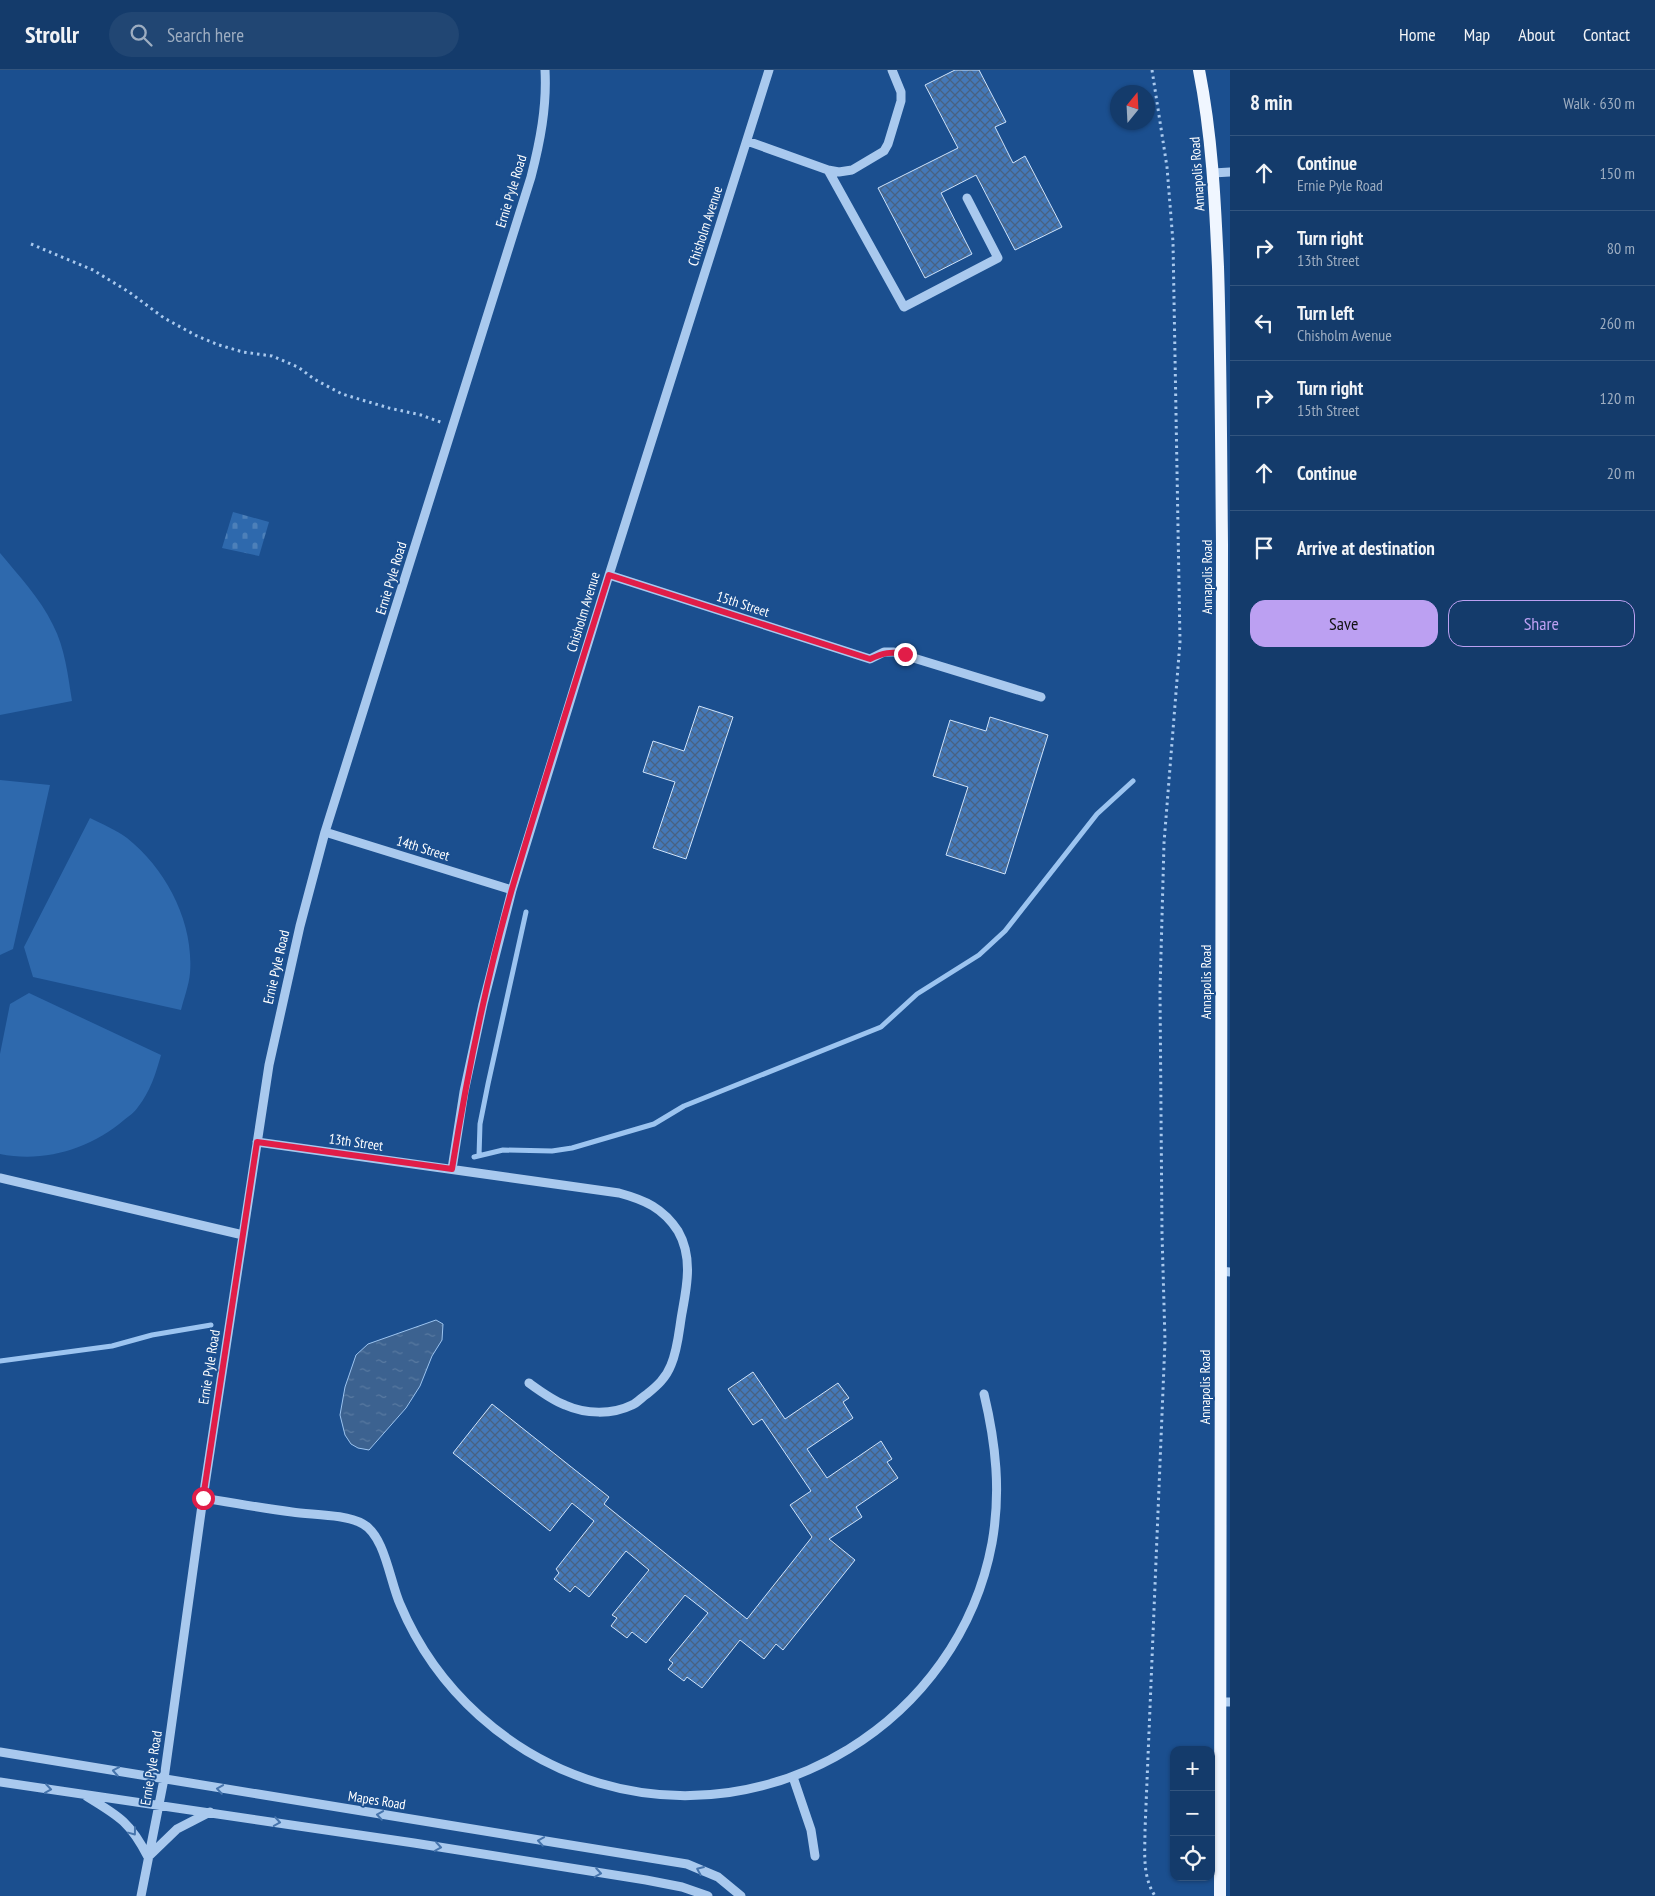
<!DOCTYPE html>
<meta charset="utf-8">
<style>
body{margin:0;font-family:"PT Sans Narrow",sans-serif;background:#214673;color:#f1f3f6}
.controls{position:absolute;right:15px;bottom:15px;display:grid;overflow:hidden;border-radius:10px;box-shadow:0 1px 4px #0004}
.controls button{width:45px;height:45px;display:grid;place-items:center;padding:0;border:0;border-bottom:1px solid #33557e;background:#143b6b;color:#f1f3f6;font:25px sans-serif}
.compass{position:absolute;left:1110px;top:15px;width:45px;height:45px;border-radius:50%;background:#143b6b;box-shadow:0 1px 4px #0004;rotate:18deg}
.stop{position:absolute;width:15px;height:15px;margin:-11px;border:4px solid #e11d48;border-radius:50%;background:#fff}
.stop.end{background:#e11d48;border-color:#fff;box-shadow:0 1px 5px #0008}
.list{margin:0;padding:0;list-style:none}
h2{display:flex;justify-content:space-between;align-items:center;height:65px;margin:0;padding:0 20px;font-size:21px}
h2 small{font-size:16px;font-weight:400;color:#9dadc1}
.list li{display:grid;grid-template-columns:32px 1fr auto;gap:15px;align-items:center;box-sizing:border-box;height:75px;padding:0 20px;border-top:1px solid #33557e}
.list b{display:block;font-size:19px;white-space:nowrap}
.list p{margin:0;font-size:16px;white-space:nowrap;color:#9dadc1}
.list em{font-size:16px;font-style:normal;color:#9dadc1}
.actions{display:flex;gap:10px;padding:15px 20px}
.actions a{flex:1;padding:11px 0;border:1px solid #bca0f2;border-radius:15px;text-align:center;font-size:18px;color:#bca0f2}
.actions .main{background:#bca0f2;color:#111}
.icon{flex:none;width:28px;height:28px;fill:none;stroke:currentColor;stroke-width:2;stroke-linecap:round;stroke-linejoin:round}
.map{position:relative;flex:none;width:1230px;height:1826px;overflow:hidden}
header{display:flex;align-items:center;gap:30px;box-sizing:border-box;height:70px;padding:0 25px;background:#143b6b;border-bottom:1px solid #33557e}
header strong{font-size:24px}
nav{display:flex;gap:28px;margin-inline-start:auto;font-size:18px}
.search{width:350px;height:45px;background:#214673;display:flex;align-items:center;gap:12px;box-sizing:border-box;padding:0 18px;border-radius:28px;color:#9dadc1;font-size:19px}
main{display:flex}
aside{flex:1;background:#143b6b}
.map>svg:first-child{display:block}
.grass{fill:#2e69ad}
.cemetery{fill:url(#cemetery-stones)}
.water{fill:url(#water-ripples);stroke:#9cc4f0}
.lines{fill:none;stroke-linecap:round;stroke-linejoin:round}
.stream{stroke:#9cc4f0;stroke-width:5}
.building{fill:url(#building-cross-hatch);stroke:#cfe3fa}
.path{stroke:#a9c9ee;stroke-width:3;stroke-dasharray:2.5 4;stroke-linecap:butt}
.minor{stroke:#a9c9ee;stroke-width:9}
.major{stroke:#f0f6ff;stroke-width:12}
.oneway{stroke:#4674ac}
.route{stroke:#e11d48;stroke-width:6}
.labels{text-anchor:middle;stroke-width:4;stroke-linejoin:round;paint-order:stroke}
.street-label{font-size:14px;fill:#fff;stroke:#1b4f8f}
</style>
<header>
<strong>Strollr</strong>
<div class="search"><svg class="icon" aria-label="search" viewBox="0 0 24 24"><circle cx="10" cy="10" r="6"/><path d="M15 15l6 6"/></svg>Search here</div>
<nav><a>Home</a><a>Map</a><a>About</a><a>Contact</a></nav>
</header>
<main>
<div class="map">
<svg width="1230" height="1826" viewBox="0 0 1230 1826">
<defs>
<pattern id="cemetery-stones" width="16" height="16" patternUnits="userSpaceOnUse" patternTransform="scale(1.25)"><rect width="16" height="16" fill="#2e69ad"/><path d="M2 7V4a2 2 0 0 1 4 0v3zM10 15v-3a2 2 0 0 1 4 0v3z" fill="#4d80b9"/></pattern>
<pattern id="water-ripples" width="26" height="14" patternUnits="userSpaceOnUse" patternTransform="scale(1.25)"><rect width="26" height="14" fill="#3c6290"/><path d="M2 4q2-2 4 0t4 0M15 11q2-2 4 0t4 0" fill="none" stroke="#597aa1"/></pattern>
<pattern id="building-cross-hatch" width="8" height="8" patternUnits="userSpaceOnUse" patternTransform="scale(1.25)"><rect width="8" height="8" fill="#4478b7"/><path d="M0 0l8 8M0 8l8-8" fill="none" stroke="#486282"/></pattern>
</defs>
<rect width="100%" height="100%" fill="#1b4f8f"/>
<path class="grass" d="M 0,483 C 19,506 40,528 53,555 C 65,578 68,606 72,631 L 0,645 Z
M 0,710 L 50,715 L 13,879 L 0,885 Z
M 90,748 C 102,754 116,760 127,768 C 166,799 194,852 190,903 C 189,915 184,928 181,940 L 33,907 L 24,877 Z
M 29,923 L 161,985 C 156,1003 150,1022 138,1037 C 135,1042 129,1046 124,1050 C 90,1079 44,1093 0,1084 L 0,984 L 10,934 Z"/>
<path class="cemetery" d="M 233,442 L 269,452 L 259,486 L 222,478 Z"/>
<path class="water" d="M 436,1250 L 443,1254 L 442,1270 L 432,1286 L 420,1316 L 406,1338 L 369,1380 L 358,1378 L 351,1374 L 345,1365 L 340,1345 L 345,1317 L 356,1285 L 368,1274 Z"/>
<g class="lines">
<path class="stream" d="M 479,1086 L 480,1054 L 488,1014 L 526,842
M 474,1087 L 503,1080 L 552,1081 L 572,1078 L 654,1054 L 684,1036 L 881,957 L 917,924 L 979,885 L 1005,861 L 1097,744 L 1133,711
M 0,1291 L 112,1276 L 152,1265 L 211,1255"/>
</g>
<path class="building" d="M 955,0 L 979,0 L 1006,52 L 995,57 L 1013,93 L 1025,86 L 1062,157 L 1015,180 L 976,105 L 941,123 L 972,184 L 925,208 L 878,118 L 958,78 L 925,15 Z
M 699,636 L 733,647 L 686,789 L 653,778 L 675,712 L 643,702 L 653,671 L 684,681 Z
M 990,647 L 1048,665 L 1005,804 L 946,785 L 968,717 L 933,706 L 950,650 L 986,661 Z
M 753,1302 L 785,1349 L 838,1313 L 849,1328 L 843,1332 L 853,1348 L 807,1379 L 827,1408 L 881,1371 L 892,1389 L 887,1392 L 898,1408 L 856,1437 L 862,1447 L 829,1469 L 855,1490 L 783,1580 L 776,1574 L 764,1589 L 740,1570 L 702,1618 L 687,1607 L 684,1611 L 668,1599 L 673,1593 L 669,1590 L 708,1543 L 685,1525 L 646,1573 L 632,1562 L 627,1568 L 611,1556 L 617,1548 L 612,1545 L 649,1500 L 626,1481 L 589,1527 L 575,1516 L 570,1522 L 554,1509 L 559,1503 L 556,1499 L 594,1451 L 572,1433 L 550,1461 L 453,1383 L 492,1334 L 609,1427 L 604,1434 L 747,1549 L 812,1467 L 790,1435 L 811,1421 L 762,1349 L 753,1355 L 728,1319 Z"/>
<g class="lines">
<path class="path" d="M 1152,0 L 1167,97 L 1173,172 L 1180,572 L 1164,773 L 1160,921 L 1162,1163 L 1165,1271 L 1145,1760 C 1145,1782 1142,1806 1155,1826
M 31,174 L 93,200 L 129,222 L 164,248 L 197,266 L 219,275 L 243,282 L 272,286 L 298,297 L 314,309 L 342,324 L 389,338 L 421,345 L 443,353"/>
<path class="minor" d="M 747,71 L 828,100 L 839,102 L 852,100 L 884,81 L 888,74 L 901,31 L 901,22 L 892,0
M 828,100 L 904,237 L 998,188 L 967,128
M 1213,103 L 1230,102
M 609,505 L 870,589 L 884,582 L 894,582 L 1041,627
M 325,762 L 512,820
M 257,1072 L 619,1123 C 645,1130 663,1138 678,1161 C 693,1187 687,1216 682,1243 C 679,1260 678,1279 671,1295 C 666,1308 657,1316 647,1324 C 642,1327 637,1333 632,1335 C 612,1345 585,1344 565,1335 C 552,1330 540,1321 529,1313
M 452,1099 L 464,1022 L 483,934 L 512,820 L 609,505 L 769,0
M 0,1108 L 243,1165
M 1220,1201 L 1230,1202
M 203,1428 C 233,1433 262,1438 292,1442 C 313,1445 345,1444 363,1454 C 385,1466 390,1512 400,1534 C 436,1620 509,1686 599,1713 C 773,1765 959,1651 992,1473 C 1001,1422 996,1374 984,1324
M 1220,1632 L 1230,1632
M 0,1682 L 687,1794 L 718,1807 L 741,1826
M 793,1707 L 811,1760 L 815,1786
M 0,1712 L 414,1773 L 646,1810 L 682,1817 L 708,1826
M 86,1726 C 119,1746 130,1752 148,1787 L 177,1759 L 210,1742
M 141,1826 L 164,1709 L 203,1428 L 269,995 L 300,856 L 325,762 L 531,107 C 540,72 547,37 545,0"/>
<path class="major" d="M 1199,0 C 1212,65 1215,131 1218,197 C 1221,289 1221,381 1222,474 L 1220,1826"/>
</g>
<defs><path id="oneway-chevron" d="M-2-3.5L2.5 0L-2 3.5" fill="none" stroke-width="1.6" stroke-linecap="round" stroke-linejoin="round" transform="scale(1.25)"/></defs>
<g class="oneway">
<use href="#oneway-chevron" transform="translate(116 1701) rotate(-170)"/>
<use href="#oneway-chevron" transform="translate(48 1719) rotate(8)"/>
<use href="#oneway-chevron" transform="translate(220 1719) rotate(-171)"/>
<use href="#oneway-chevron" transform="translate(380 1745) rotate(-171)"/>
<use href="#oneway-chevron" transform="translate(277 1752) rotate(9)"/>
<use href="#oneway-chevron" transform="translate(133 1762) rotate(53)"/>
<use href="#oneway-chevron" transform="translate(541 1771) rotate(-171)"/>
<use href="#oneway-chevron" transform="translate(438 1777) rotate(9)"/>
<use href="#oneway-chevron" transform="translate(700 1800) rotate(-157)"/>
<use href="#oneway-chevron" transform="translate(598 1803) rotate(9)"/>
</g>
<g class="lines">
<path class="route" d="M 203,1428 L 257,1072 L 452,1099 C 467,1005 486,910 512,819 C 543,714 576,610 609,505 L 870,589 C 883,583 891,581 905,584"/>
</g>
<g class="labels">
<g class="street-label">
<text transform="translate(1197 104) rotate(-94)" y="5">Annapolis Road</text>
<text transform="translate(511 121) rotate(-73)" y="5">Ernie Pyle Road</text>
<text transform="translate(705 156) rotate(-72)" y="5">Chisholm Avenue</text>
<text transform="translate(1207 507) rotate(-90)" y="5">Annapolis Road</text>
<text transform="translate(391 508) rotate(-73)" y="5">Ernie Pyle Road</text>
<text transform="translate(743 534) rotate(18)" y="5">15th Street</text>
<text transform="translate(583 542) rotate(-73)" y="5">Chisholm Avenue</text>
<text transform="translate(423 778) rotate(17)" y="5">14th Street</text>
<text transform="translate(276 897) rotate(-77)" y="5">Ernie Pyle Road</text>
<text transform="translate(1206 912) rotate(-90)" y="5">Annapolis Road</text>
<text transform="translate(356 1072) rotate(8)" y="5">13th Street</text>
<text transform="translate(209 1297) rotate(-81)" y="5">Ernie Pyle Road</text>
<text transform="translate(1205 1317) rotate(-90)" y="5">Annapolis Road</text>
<text transform="translate(151 1698) rotate(-81)" y="5">Ernie Pyle Road</text>
<text transform="translate(377 1730) rotate(9)" y="5">Mapes Road</text>
</g>
</g>
</svg>
<div class="controls">
<button>+</button>
<button>−</button>
<button><svg class="icon" aria-label="locate" viewBox="0 0 24 24"><circle cx="12" cy="12" r="6"/><path d="M12 2v4M12 18v4M2 12h4M18 12h4"/></svg></button>
</div>
<svg class="compass" viewBox="-18 -18 36 36"><path d="M0-13l5 13h-10z" fill="#e53935"/><path d="M0 13l5-13h-10z" fill="#9dadc1"/></svg>
<div class="stop" style="left:203px;top:1428px"></div>
<div class="stop end" style="left:905px;top:584px"></div>
</div>
<aside>
<h2>8 min<small>Walk · 630 m</small></h2>
<ul class="list">
<li><svg class="icon" aria-label="ahead" viewBox="0 0 24 24"><path d="M12 20V5M6 11l6-6 6 6"/></svg><div><b>Continue</b><p>Ernie Pyle Road</p></div><em>150 m</em></li>
<li><svg class="icon" aria-label="right" viewBox="0 0 24 24"><path d="M7 20v-9h11M14 6l5 5-5 5"/></svg><div><b>Turn right</b><p>13th Street</p></div><em>80 m</em></li>
<li><svg class="icon" aria-label="left" viewBox="0 0 24 24"><path d="M17 20v-9H6M10 6l-5 5 5 5"/></svg><div><b>Turn left</b><p>Chisholm Avenue</p></div><em>260 m</em></li>
<li><svg class="icon" aria-label="right" viewBox="0 0 24 24"><path d="M7 20v-9h11M14 6l5 5-5 5"/></svg><div><b>Turn right</b><p>15th Street</p></div><em>120 m</em></li>
<li><svg class="icon" aria-label="ahead" viewBox="0 0 24 24"><path d="M12 20V5M6 11l6-6 6 6"/></svg><div><b>Continue</b></div><em>20 m</em></li>
<li><svg class="icon" aria-label="arrive" viewBox="0 0 24 24"><path d="M6 21V4h12l-3 4 3 4H6"/></svg><div><b>Arrive at destination</b></div></li>
</ul>
<div class="actions"><a class="main">Save</a><a>Share</a></div>
</aside>
</main>
